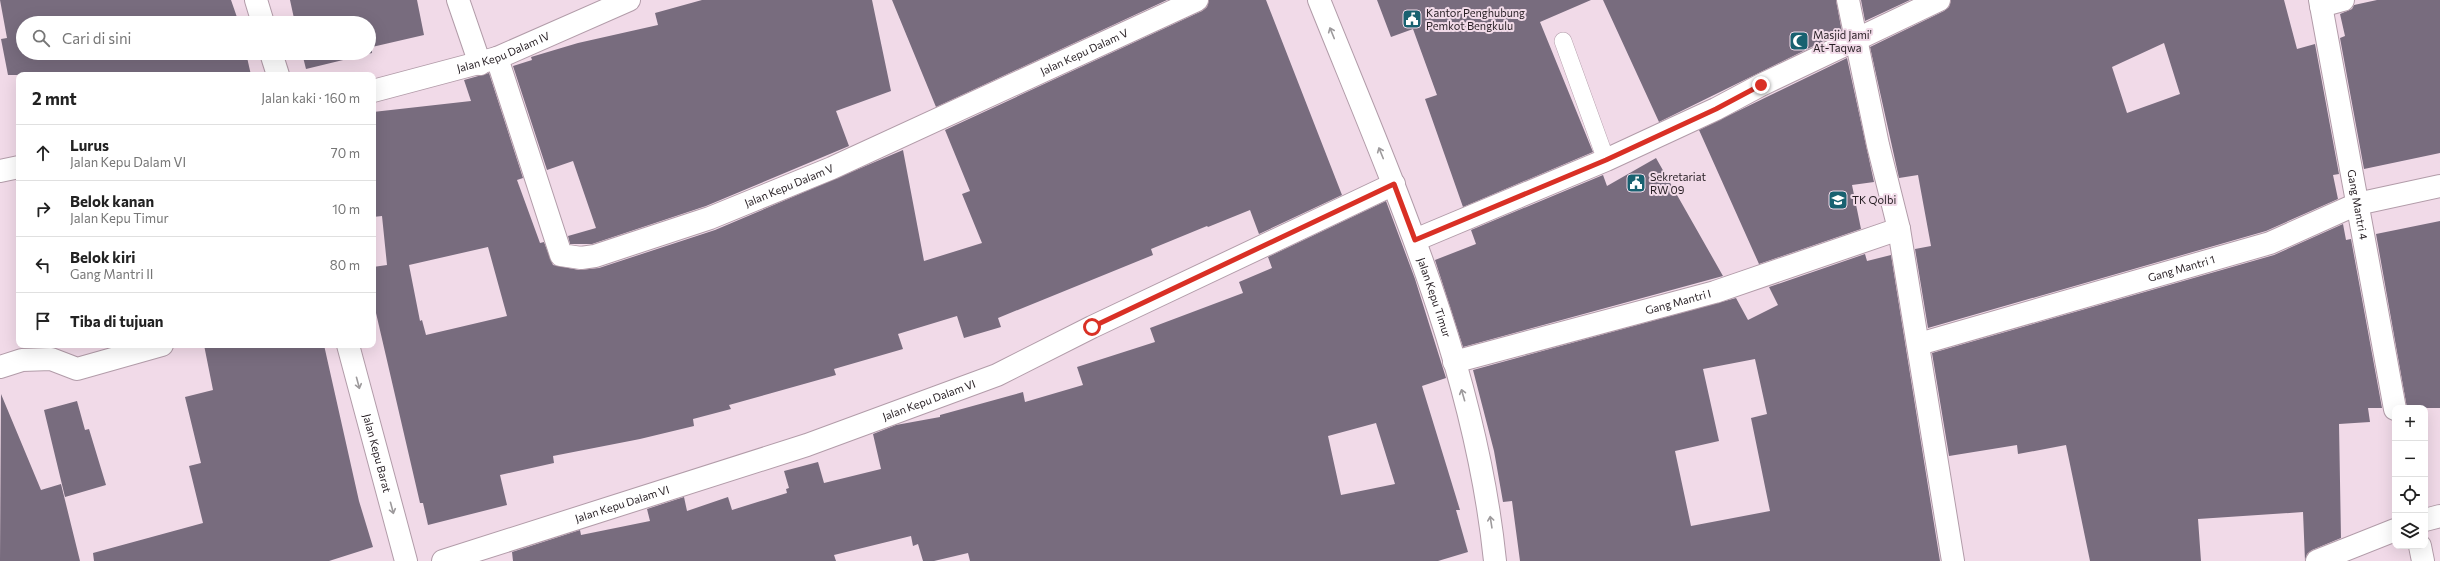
<!DOCTYPE html>
<html lang="id">
<meta charset="utf-8">
<style>
body{margin:0;font-family:Commissioner,sans-serif;background:#f6f6f6;color:#222}
.controls{position:absolute;right:12px;bottom:12px;display:grid;overflow:hidden;border-radius:8px;box-shadow:0 4px 16px #0002}
.controls button{width:36px;height:36px;display:grid;place-items:center;padding:0;border:0;border-bottom:1px solid #e0e0e0;background:#fff;color:#222;font:20px sans-serif}
.stop{position:absolute;width:12px;height:12px;margin:-9px;border:3px solid #d93025;border-radius:50%;background:#fff}
.stop.end{background:#d93025;border-color:#fff;box-shadow:0 1px 4px #0008}
.list{margin:0;padding:0;list-style:none}
h2{display:flex;justify-content:space-between;align-items:center;height:52px;margin:0;padding:0 16px;font-size:17px}
h2 small{font-size:13px;font-weight:400;color:#767676}
.list li{display:grid;grid-template-columns:26px 1fr auto;gap:12px;align-items:center;box-sizing:border-box;height:56px;padding:0 16px;border-top:1px solid #e0e0e0}
.list b{display:block;font-size:15px;white-space:nowrap}
.list p{margin:0;font-size:13px;white-space:nowrap;color:#767676}
.list em{font-size:13px;font-style:normal;color:#767676}
.icon{flex:none;width:22px;height:22px;fill:none;stroke:currentColor;stroke-width:2;stroke-linecap:round;stroke-linejoin:round}
.map{position:relative;flex:none;width:2440px;height:561px;overflow:hidden}
.search{position:absolute;background:#fff;box-shadow:0 4px 16px #0002;left:16px;top:16px;width:360px;height:44px;display:flex;align-items:center;gap:10px;box-sizing:border-box;padding:0 14px;border-radius:22px;color:#767676;font-size:15px}
.panel{position:absolute;background:#fff;box-shadow:0 4px 16px #0002;left:16px;top:72px;width:360px;height:276px;border-radius:8px}
.map>svg:first-child{display:block}
.building{fill:#786c7e;fill-rule:evenodd}
.lines{fill:none;stroke-linecap:round;stroke-linejoin:round}
.lane-casing{stroke:#b29ca9;stroke-width:18}
.street-casing{stroke:#b29ca9;stroke-width:24}
.secondary-casing{stroke:#b29ca9;stroke-width:24}
.lane{stroke:#fff;stroke-width:17}
.street{stroke:#fff;stroke-width:22}
.secondary{stroke:#fff;stroke-width:22}
.oneway{stroke:#9d9a9c}
.route{stroke:#d93025;stroke-width:5}
.labels{text-anchor:middle;stroke-width:4;stroke-linejoin:round;paint-order:stroke}
.poi-label{font-size:11px;fill:#261e23;stroke:#f1dae8;text-anchor:start}
.street-label{font-size:11px;fill:#261e23;stroke:#f1dae8}
</style>
<div class="map">
<svg width="2440" height="561" viewBox="0 0 2440 561">
<rect width="100%" height="100%" fill="#f1dae8"/>
<path class="building" d="M 0,0 L 231,0 L 239,23 L 23,23 L 23,53 L 246,53 L 251,75 L 8,75 L 1,39 L 7,38 Z
M 290,0 L 417,0 L 424,35 L 372,47 L 372,53 L 306,69 L 302,53 L 369,53 L 369,23 L 295,23 Z
M 702,0 L 872,0 L 891,91 L 836,111 L 849,146 L 706,206 L 592,244 L 570,244 L 568,236 L 596,228 L 573,161 L 547,170 L 513,66 L 532,60 L 531,57 L 578,43 L 658,25 L 655,13 Z
M 892,0 L 1167,0 L 936,107 Z
M 1209,0 L 1266,0 L 1342,195 L 1259,234 L 1250,210 L 1208,227 L 1207,226 L 1151,249 L 1153,255 L 998,318 L 1001,327 L 964,338 L 957,316 L 898,334 L 903,349 L 834,369 L 836,375 L 729,405 L 731,409 L 693,419 L 694,426 L 640,439 L 553,456 L 554,463 L 500,475 L 507,505 L 428,525 L 423,503 L 420,503 L 376,313 L 373,314 L 373,267 L 387,265 L 382,216 L 373,217 L 373,112 L 471,101 L 464,80 L 489,73 L 523,178 L 517,180 L 540,243 L 544,242 L 553,265 L 579,270 L 599,268 L 715,230 L 903,150 L 924,261 L 982,243 L 962,194 L 970,191 L 945,130 L 1202,11 L 1207,7 ZM 488,247 L 507,316 L 426,335 L 422,320 L 420,321 L 409,265 Z
M 1377,0 L 1591,0 L 1540,22 L 1593,152 L 1463,207 L 1425,99 L 1437,95 L 1413,29 L 1391,37 Z
M 1603,0 L 1836,0 L 1842,32 L 1659,122 Z
M 1861,0 L 1910,0 L 1865,21 Z
M 1951,0 L 2284,0 L 2297,49 L 2315,44 L 2339,174 L 2333,175 L 2338,199 L 2266,231 L 1928,328 L 1915,249 L 1931,246 L 1918,175 L 1899,178 L 1870,47 L 1944,11 L 1949,7 ZM 2164,43 L 2180,94 L 2127,113 L 2112,67 Z
M 2377,0 L 2440,0 L 2440,153 L 2364,169 L 2340,38 L 2345,36 L 2340,14 L 2352,9 L 2354,5 Z
M 1847,58 L 1874,182 L 1852,185 L 1861,229 L 1759,264 L 1699,130 Z
M 1656,158 L 1723,276 L 1463,347 L 1435,260 L 1476,244 L 1471,230 L 1603,175 L 1607,186 Z
M 1386,201 L 1415,279 L 1446,378 L 1422,386 L 1460,510 L 1456,510 L 1468,552 L 1438,561 L 970,561 L 968,553 L 934,561 L 923,561 L 918,544 L 913,546 L 911,536 L 834,555 L 836,561 L 513,561 L 512,552 L 580,530 L 581,535 L 650,521 L 647,509 L 684,497 L 687,511 L 728,497 L 732,510 L 787,493 L 786,489 L 789,488 L 784,471 L 818,462 L 824,483 L 881,469 L 873,434 L 896,425 L 940,417 L 940,415 L 1023,392 L 1025,402 L 1083,385 L 1077,367 L 1155,342 L 1150,328 L 1243,293 L 1239,282 L 1272,268 L 1268,257 ZM 1376,423 L 1395,484 L 1341,495 L 1328,436 Z
M 2440,221 L 2440,408 L 2407,408 L 2376,234 Z
M 2343,224 L 2346,240 L 2351,239 L 2382,408 L 2368,408 L 2370,422 L 2339,424 L 2341,538 L 2312,550 L 2307,554 L 2305,561 L 2303,512 L 2198,519 L 2201,561 L 2090,561 L 2066,445 L 2018,454 L 2017,445 L 1949,456 L 1932,353 L 2274,255 Z
M 1865,254 L 1867,261 L 1891,255 L 1940,561 L 1520,561 L 1512,501 L 1503,502 L 1494,451 L 1473,370 L 1736,298 L 1748,320 L 1778,305 L 1769,287 ZM 1755,359 L 1767,414 L 1751,418 L 1770,511 L 1691,526 L 1675,451 L 1719,441 L 1703,369 Z
M 204,345 L 324,345 L 359,501 L 373,547 L 329,561 L 94,561 L 93,553 L 203,523 L 189,466 L 201,463 L 185,397 L 213,390 Z
M 1,394 L 41,490 L 61,484 L 80,561 L 0,561 Z
M 77,401 L 85,430 L 89,429 L 106,485 L 65,497 L 44,410 Z"/>
<g class="lines">
<defs>
<path id="lane" d="M 1563,41 L 1606,160"/>
<g id="street">
<path d="M 458,0 L 480,64"/>
<path d="M 1848,0 L 1878,145 L 1899,229 L 1953,561"/>
<path id="s1" d="M 2320,0 L 2395,409"/>
<path d="M 2321,6 L 2343,0"/>
<path id="s2" d="M 497,58 L 561,255 L 581,258 L 595,256 L 710,218 L 832,168 L 1197,0"/>
<path id="s3" d="M 373,91 L 497,58 L 629,0"/>
<path d="M 0,171 L 19,167"/>
<path d="M 1415,240 L 1606,160 L 1716,109 L 1761,85 L 1939,0"/>
<path id="s4" d="M 1919,344 L 2270,243 L 2357,204 L 2440,186"/>
<path id="s5" d="M 1454,362 L 1715,292 L 1899,229"/>
<path d="M 0,367 L 22,360 L 51,359 L 77,369 L 162,345"/>
<path d="M 2425,520 L 2440,516"/>
<path d="M 2420,546 L 2423,561"/>
<path id="s6" d="M 443,561 L 807,445 L 997,375 L 1092,327 L 1394,184"/>
<path d="M 2317,561 L 2395,530"/>
</g>
<g id="secondary">
<path d="M 256,0 L 263,23"/>
<path id="s7" d="M 1319,0 C 1392,182 1475,364 1495,561"/>
<path d="M 271,53 L 278,75"/>
<path id="s8" d="M 348,345 L 406,561"/>
</g>
</defs>
<use href="#lane" class="lane-casing"/>
<use href="#street" class="street-casing"/>
<use href="#secondary" class="secondary-casing"/>
<use href="#lane" class="lane"/>
<use href="#street" class="street"/>
<use href="#secondary" class="secondary"/>
</g>
<defs><path id="oneway-shaft" d="M-6 0H5M1.5-3L5.5 0L1.5 3" fill="none" stroke-width="1.6" stroke-linecap="round" stroke-linejoin="round"/></defs>
<g class="oneway">
<use href="#oneway-shaft" transform="translate(1332 33) rotate(-112)"/>
<use href="#oneway-shaft" transform="translate(1381 153) rotate(-112)"/>
<use href="#oneway-shaft" transform="translate(358 383) rotate(75)"/>
<use href="#oneway-shaft" transform="translate(1463 395) rotate(-106)"/>
<use href="#oneway-shaft" transform="translate(392 508) rotate(75)"/>
<use href="#oneway-shaft" transform="translate(1491 522) rotate(-99)"/>
</g>
<g class="lines">
<path class="route" d="M 1092,327 L 1394,184 L 1415,240 L 1606,160 L 1716,109 L 1761,85"/>
</g>
<defs>
<symbol id="civic-square" viewBox="-11 -11 22 22"><rect x="-9" y="-9" width="18" height="18" rx="4" fill="#186170" stroke="#f1dae8"/><path d="M-.6-6.5H3V-4.5H.6V-3L4-1V1h2V6H-6V1h2V-1L-.6-3ZM-1.2 2.5V6h2.4V2.5Z" fill="#fff"/></symbol>
<symbol id="mosque-square" viewBox="-11 -11 22 22"><rect x="-9" y="-9" width="18" height="18" rx="4" fill="#186170" stroke="#f1dae8"/><path d="M3.5-4.9A6 6 0 1 0 3.5 4.9A5 5 0 1 1 3.5-4.9Z" fill="#fff"/></symbol>
<symbol id="school-square" viewBox="-11 -11 22 22"><rect x="-9" y="-9" width="18" height="18" rx="4" fill="#186170" stroke="#f1dae8"/><path d="M0-5L7-2L0 1L-7-2ZM-4 1L0 2.5L4 1V4Q0 6-4 4Z" fill="#fff"/></symbol>
</defs>
<g fill-rule="evenodd">
<use href="#civic-square" x="1401" y="8" width="22" height="22"/>
<use href="#mosque-square" x="1788" y="30" width="22" height="22"/>
<use href="#civic-square" x="1625" y="172" width="22" height="22"/>
<use href="#school-square" x="1827" y="189" width="22" height="22"/>
</g>
<g class="labels">
<g class="poi-label">
<text x="1426" y="17">Kantor Penghubung<tspan x="1426" dy="13">Pemkot Bengkulu</tspan></text>
<text x="1813" y="39">Masjid Jami'<tspan x="1813" dy="13">At-Taqwa</tspan></text>
<text x="1650" y="181">Sekretariat<tspan x="1650" dy="13">RW 09</tspan></text>
<text x="1852" y="204">TK Qolbi</text>
</g>
<g class="street-label">
<text dy="4" stroke="none"><textPath href="#s3" startOffset="136">Jalan Kepu Dalam IV</textPath></text>
<text dy="4" stroke="none"><textPath href="#s2" startOffset="772">Jalan Kepu Dalam V</textPath></text>
<text dy="4" stroke="none"><textPath href="#s2" startOffset="448">Jalan Kepu Dalam V</textPath></text>
<text dy="4" stroke="none"><textPath href="#s1" startOffset="208">Gang Mantri 4</textPath></text>
<text dy="4" stroke="none"><textPath href="#s4" startOffset="273">Gang Mantri 1</textPath></text>
<text dy="4" stroke="none"><textPath href="#s7" startOffset="319">Jalan Kepu Timur</textPath></text>
<text dy="4" stroke="none"><textPath href="#s5" startOffset="232">Gang Mantri I</textPath></text>
<text dy="4" stroke="none"><textPath href="#s6" startOffset="512">Jalan Kepu Dalam VI</textPath></text>
<text dy="4" stroke="none"><textPath href="#s8" startOffset="112">Jalan Kepu Barat</textPath></text>
<text dy="4" stroke="none"><textPath href="#s6" startOffset="188">Jalan Kepu Dalam VI</textPath></text>
</g>
</g>
</svg>
<div class="controls">
<button>+</button>
<button>−</button>
<button><svg class="icon" aria-label="locate" viewBox="0 0 24 24"><circle cx="12" cy="12" r="6"/><path d="M12 2v4M12 18v4M2 12h4M18 12h4"/></svg></button>
<button><svg class="icon" aria-label="layers" viewBox="0 0 24 24"><path d="M12 4l9 5-9 5-9-5zM3 14l9 5 9-5"/></svg></button>
</div>
<div class="stop" style="left:1092px;top:327px"></div>
<div class="stop end" style="left:1761px;top:85px"></div>
<div class="search"><svg class="icon" aria-label="search" viewBox="0 0 24 24"><circle cx="10" cy="10" r="6"/><path d="M15 15l6 6"/></svg>Cari di sini</div>
<section class="panel">
<h2>2 mnt<small>Jalan kaki · 160 m</small></h2>
<ul class="list">
<li><svg class="icon" aria-label="ahead" viewBox="0 0 24 24"><path d="M12 20V5M6 11l6-6 6 6"/></svg><div><b>Lurus</b><p>Jalan Kepu Dalam VI</p></div><em>70 m</em></li>
<li><svg class="icon" aria-label="right" viewBox="0 0 24 24"><path d="M7 20v-9h11M14 6l5 5-5 5"/></svg><div><b>Belok kanan</b><p>Jalan Kepu Timur</p></div><em>10 m</em></li>
<li><svg class="icon" aria-label="left" viewBox="0 0 24 24"><path d="M17 20v-9H6M10 6l-5 5 5 5"/></svg><div><b>Belok kiri</b><p>Gang Mantri II</p></div><em>80 m</em></li>
<li><svg class="icon" aria-label="arrive" viewBox="0 0 24 24"><path d="M6 21V4h12l-3 4 3 4H6"/></svg><div><b>Tiba di tujuan</b></div></li>
</ul>
</section>
</div>
